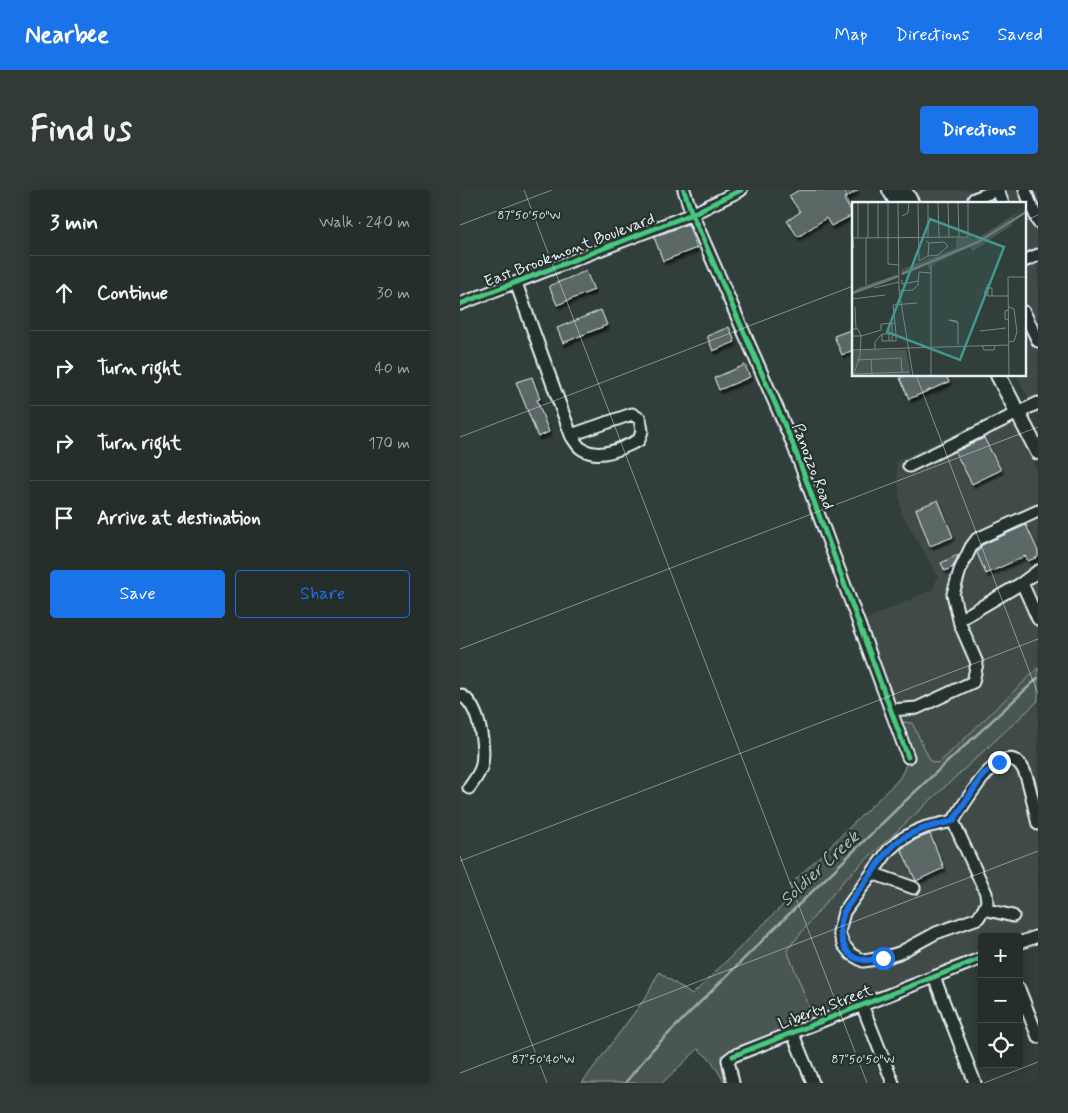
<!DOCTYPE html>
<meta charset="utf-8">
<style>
body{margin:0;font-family:Mynerve,sans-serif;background:#323a37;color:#f1f3f6}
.controls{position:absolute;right:15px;bottom:15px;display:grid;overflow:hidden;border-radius:5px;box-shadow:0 2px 12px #0003}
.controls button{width:45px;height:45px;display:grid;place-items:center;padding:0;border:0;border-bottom:1px solid #424a47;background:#262e2b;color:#f1f3f6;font:25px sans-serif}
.stop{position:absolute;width:15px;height:15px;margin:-11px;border:4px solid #1a73e8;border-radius:50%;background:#fff}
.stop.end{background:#1a73e8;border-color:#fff;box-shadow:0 1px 5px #0008}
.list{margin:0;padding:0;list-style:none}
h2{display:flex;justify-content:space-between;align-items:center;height:65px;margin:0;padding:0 20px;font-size:21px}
h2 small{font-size:16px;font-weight:400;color:#a4a8a9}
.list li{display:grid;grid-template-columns:32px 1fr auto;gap:15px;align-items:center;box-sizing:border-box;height:75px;padding:0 20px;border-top:1px solid #424a47}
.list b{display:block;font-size:19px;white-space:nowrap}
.list em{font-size:16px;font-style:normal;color:#a4a8a9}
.actions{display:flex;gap:10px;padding:15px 20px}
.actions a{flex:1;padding:11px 0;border:1px solid #1a73e8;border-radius:5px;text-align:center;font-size:18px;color:#1a73e8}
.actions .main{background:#1a73e8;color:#fff}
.icon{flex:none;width:28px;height:28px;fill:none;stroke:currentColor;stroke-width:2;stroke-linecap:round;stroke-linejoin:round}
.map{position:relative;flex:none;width:578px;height:893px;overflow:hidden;border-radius:5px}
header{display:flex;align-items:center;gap:30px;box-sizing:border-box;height:70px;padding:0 25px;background:#1a73e8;color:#fff}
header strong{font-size:24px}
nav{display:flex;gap:28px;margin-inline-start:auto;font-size:18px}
.intro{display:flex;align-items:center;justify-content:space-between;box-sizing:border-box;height:120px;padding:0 30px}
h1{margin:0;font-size:35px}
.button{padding:12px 22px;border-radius:5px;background:#1a73e8;color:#fff;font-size:18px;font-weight:700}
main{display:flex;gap:30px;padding:0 30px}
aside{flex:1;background:#262e2b;border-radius:5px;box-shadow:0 2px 12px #0003}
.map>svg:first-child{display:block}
.built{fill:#3f4b46}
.green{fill:#495651;stroke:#98a4a4}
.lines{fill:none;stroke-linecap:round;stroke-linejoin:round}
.stream{stroke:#9ea9ab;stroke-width:2.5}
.building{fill:#5c6865;stroke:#e8f1f8;filter:url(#shadow)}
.minor-casing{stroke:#e8f1f8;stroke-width:15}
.major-casing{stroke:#e8f1f8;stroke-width:18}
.minor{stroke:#26332d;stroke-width:11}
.major{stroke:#26332d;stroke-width:14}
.cycleway-casing{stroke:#26332d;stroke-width:8}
.cycleway{stroke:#46c982;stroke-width:5}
.route{stroke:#1a73e8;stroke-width:6}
.ticks{fill:none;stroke:#e8f1f8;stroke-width:1;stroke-opacity:0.45}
.labels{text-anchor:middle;stroke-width:4.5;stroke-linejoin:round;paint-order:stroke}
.street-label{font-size:16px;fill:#e8f1f8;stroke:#26332d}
.water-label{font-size:18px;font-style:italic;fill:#b1bbbe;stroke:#26332d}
.inset-river{fill:none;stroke:#6d7978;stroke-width:2.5}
.inset-road{fill:none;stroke:#7b8685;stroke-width:1}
.view{fill:#459590;fill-opacity:0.15;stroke:#459590;stroke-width:2.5}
.inset-edge{fill:none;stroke:#e8f1f8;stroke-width:2.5}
.ticks-label{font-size:12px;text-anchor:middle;fill:#e8f1f8;stroke:#26332d;stroke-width:4.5;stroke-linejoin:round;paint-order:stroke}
</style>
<header>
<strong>Nearbee</strong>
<nav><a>Map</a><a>Directions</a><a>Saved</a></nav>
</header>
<div class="intro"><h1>Find us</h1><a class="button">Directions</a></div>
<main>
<aside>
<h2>3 min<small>Walk · 240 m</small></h2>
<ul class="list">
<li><svg class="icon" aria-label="ahead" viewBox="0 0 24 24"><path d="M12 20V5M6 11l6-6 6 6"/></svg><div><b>Continue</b></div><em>30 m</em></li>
<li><svg class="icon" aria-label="right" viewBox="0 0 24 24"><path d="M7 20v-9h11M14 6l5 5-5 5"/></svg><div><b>Turn right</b></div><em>40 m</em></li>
<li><svg class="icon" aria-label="right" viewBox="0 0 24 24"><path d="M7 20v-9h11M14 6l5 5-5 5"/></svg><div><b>Turn right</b></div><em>170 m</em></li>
<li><svg class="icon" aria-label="arrive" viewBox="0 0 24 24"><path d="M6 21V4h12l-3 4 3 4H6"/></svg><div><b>Arrive at destination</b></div></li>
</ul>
<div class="actions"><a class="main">Save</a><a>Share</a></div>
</aside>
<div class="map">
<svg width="578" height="893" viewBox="0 0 578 893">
<defs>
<filter id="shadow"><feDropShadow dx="2" dy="3.5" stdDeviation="1" flood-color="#0009"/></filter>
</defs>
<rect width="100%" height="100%" fill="#323e39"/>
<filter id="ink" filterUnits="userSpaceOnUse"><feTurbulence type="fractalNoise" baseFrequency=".02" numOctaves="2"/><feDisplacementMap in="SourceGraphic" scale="10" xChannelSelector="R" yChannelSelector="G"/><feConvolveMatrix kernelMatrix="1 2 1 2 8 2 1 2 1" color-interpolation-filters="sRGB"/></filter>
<g filter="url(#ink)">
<path class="built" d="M 451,0 L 578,0 L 578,226 L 556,185 L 564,185 L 564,14 L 459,14 Z
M 546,220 L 578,282 L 578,478 L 479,573 L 471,572 L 452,533 L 443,532 L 405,430 L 473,399 L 478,386 L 441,322 L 436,271 Z
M 578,511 L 578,739 L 559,747 L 522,747 L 522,762 L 354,829 L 327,760 L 385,689 Z"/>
<path class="green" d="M 578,478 L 578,511 L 385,689 L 327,760 L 354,829 L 267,864 L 264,867 L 270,893 L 265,893 L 251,870 L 238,859 L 202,893 L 122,893 L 186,807 L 199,782 L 232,805 L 334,704 L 330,695 L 438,590 C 452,570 448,554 443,532 L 452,533 L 471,572 L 479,573 Z"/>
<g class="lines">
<path class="stream" d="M 165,893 L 193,859 L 324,729 L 443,613 L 578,488"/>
</g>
<path class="building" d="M 339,0 L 398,0 L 384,9 L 393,25 L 371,36 L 366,28 L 338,47 L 327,31 L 340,22 L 329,6 Z
M 228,34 L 237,58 L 203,71 L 194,47 Z
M 126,81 L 134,100 L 97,115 L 89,96 Z
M 141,120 L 147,135 L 103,153 L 97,138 Z
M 269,137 L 275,152 L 253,161 L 247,146 Z
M 393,139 L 393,160 L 382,165 L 374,146 Z
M 285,175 L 290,187 L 259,200 L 254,188 Z
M 446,185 L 486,185 L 489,192 L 449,209 L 440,188 Z
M 72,187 L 80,209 L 77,210 L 89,242 L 78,247 L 56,192 Z
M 524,248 L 541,280 L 512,294 L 495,262 Z
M 478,310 L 493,347 L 470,356 L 456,319 Z
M 566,335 L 578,361 L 578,367 L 568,371 L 565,366 L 526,384 L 517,363 L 522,355 Z
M 497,365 L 498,366 L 493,377 L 485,381 L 481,373 Z
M 470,644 L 484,678 L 456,691 L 441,659 L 457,649 Z"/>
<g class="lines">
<defs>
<path id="minor" d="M 224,0 L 232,24 L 332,252 L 448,567
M 538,0 L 543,14
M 565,0 L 578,32
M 517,14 L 514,9 L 537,0
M 564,71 L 578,65
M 56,93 L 111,245 L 112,247 C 115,251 118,257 122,259 C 140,270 163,258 179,250 L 182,241 L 180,229 L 172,224 L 111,245
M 0,114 L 232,24 L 281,0
M 564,122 L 578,151
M 449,276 L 578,213
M 562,393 L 578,429
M 499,430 L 562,393 L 578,381
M 0,505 C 19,513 25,555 22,574 C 21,582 14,591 9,598
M 431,520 L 457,518 L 513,492 L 517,473 L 500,434 L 493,404 L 500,380 L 511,357 L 517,349 L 578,321
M 493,631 L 466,637 L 454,642 L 440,650 L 428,661 L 384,722 L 379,742 L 383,754 L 391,764 L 403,771 L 423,768 L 439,763 L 476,743 L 518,728 L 524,719
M 412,683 L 454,698
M 553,726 L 524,719 L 527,712 L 526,703 L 493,631 C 503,617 541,546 562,577 C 570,589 574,620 578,634
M 559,753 L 578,746
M 474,787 L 515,893
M 559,799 L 578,847
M 402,815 L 433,893
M 332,842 L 353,893
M 273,893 L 268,870 L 273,866 L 522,768"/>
<path id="major" d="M 430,0 L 438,14
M 444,0 L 452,14
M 538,185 L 578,262"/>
</defs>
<use href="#minor" class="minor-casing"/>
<use href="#major" class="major-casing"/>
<use href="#minor" class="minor"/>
<use href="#major" class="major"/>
<defs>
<path id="cycleway" d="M 224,0 L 232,24 L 332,252 L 448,567
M 0,114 L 232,24 L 281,0
M 273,866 L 522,768"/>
</defs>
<use href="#cycleway" class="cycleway-casing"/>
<use href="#cycleway" class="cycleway"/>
</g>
</g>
<g class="lines" filter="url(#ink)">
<path class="route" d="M 423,768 C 417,769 410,771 404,770 C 382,769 376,740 384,722 C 390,710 401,699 408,688 C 418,675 426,660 440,650 C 456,639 475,635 493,631 L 523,585 L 539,572"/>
</g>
<path class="ticks" d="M 64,0 L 407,893M 385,0 L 393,22M 564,31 L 578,25M 0,35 L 92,0M 456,185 L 578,504M 0,247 L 393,96M 0,459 L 578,237M 0,666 L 87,893M 0,671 L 578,449M 0,883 L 578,661M 524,893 L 578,872"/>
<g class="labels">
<g class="street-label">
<text transform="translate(109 59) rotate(-21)" y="6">East Brookmont Boulevard</text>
<text transform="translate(354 276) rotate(69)" y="6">Panozzo Road</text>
<text transform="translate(365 816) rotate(-21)" y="6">Liberty Street</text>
</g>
<g class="water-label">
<text transform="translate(359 678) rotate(-43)" y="6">Soldier Creek</text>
</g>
</g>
<g transform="translate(392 12)">
<rect width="174" height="174" fill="#323e39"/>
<path d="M 174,5 L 161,15 L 163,19 L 159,22 L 162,22 L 121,49 L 118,45 L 82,62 L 78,69 L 75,62 L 48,73 L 50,67 L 104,46 L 104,36 L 117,35 L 118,30 L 120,37 L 129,34 ZM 44,73 L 44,77 L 0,93 L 5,86 ZM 0,148 L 54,148 L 59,174 L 0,174 Z" fill="#495651"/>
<path class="inset-river" d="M 50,72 L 126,40 L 174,10M 0,91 L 46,74"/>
<path class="inset-road" d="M 36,0 L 36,35M 46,0 L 47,88 L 61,174M 66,0 L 67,59 L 76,54 L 77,41 L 74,39M 76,0 L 76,35M 86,0 L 87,35M 96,0 L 97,35M 106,0 L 107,35M 0,1 L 71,0M 6,1 L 6,36M 16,1 L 16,36M 26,1 L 26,36M 50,14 L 56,11 L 57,0M 36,35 L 36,62 L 46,63M 0,36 L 116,35 L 116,0M 1,36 L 1,45 L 2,46 L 1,38M 14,36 L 14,83M 76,54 L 86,53 L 96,44 L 92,40 L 77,41M 50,78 L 50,82 L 66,79M 136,82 L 132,92 L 136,94M 22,86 L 47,80M 47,89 L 61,88 L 66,83 L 67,70 L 79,71M 140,94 L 140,86 L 136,86 L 136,94 L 156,94M 0,97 L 33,93M 3,105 L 4,127M 157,105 L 162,107 L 165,130 L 162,139 L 157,140M 157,108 L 153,109 L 153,117 L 157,118M 37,121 L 37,139M 40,121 L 40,139M 0,127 L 6,127 L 9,134 L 0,134M 128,129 L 154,126M 30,132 L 30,139 L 44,139 L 44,132M 106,143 L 106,121 L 105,119 L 97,118 L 106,121M 130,143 L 132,148 L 142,148 L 143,143M 55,146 L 157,143M 23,147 L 23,140 L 30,132 L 44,132 L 43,121M 0,148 L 55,146M 19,157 L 20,173M 5,158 L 49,156 L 50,170M 2,172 L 57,170M 1,174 L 8,154 L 9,134 L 29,128 L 29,122 L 43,121 L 41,103 L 65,101M 79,174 L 79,64M 157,174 L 156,75 L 174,75"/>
<path class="view" d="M 78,17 L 152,45 L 108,158 L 35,130 Z"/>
<rect width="174" height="174" class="inset-edge"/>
</g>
<g class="ticks-label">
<text x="69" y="29">87°50'50"W</text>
<text x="83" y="873">87°50'40"W</text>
<text x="403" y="873">87°50'50"W</text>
</g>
</svg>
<div class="controls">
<button>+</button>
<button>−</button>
<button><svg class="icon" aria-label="locate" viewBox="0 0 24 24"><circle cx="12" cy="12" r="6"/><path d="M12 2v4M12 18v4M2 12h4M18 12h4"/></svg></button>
</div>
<div class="stop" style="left:423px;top:768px"></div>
<div class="stop end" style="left:539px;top:572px"></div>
</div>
</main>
